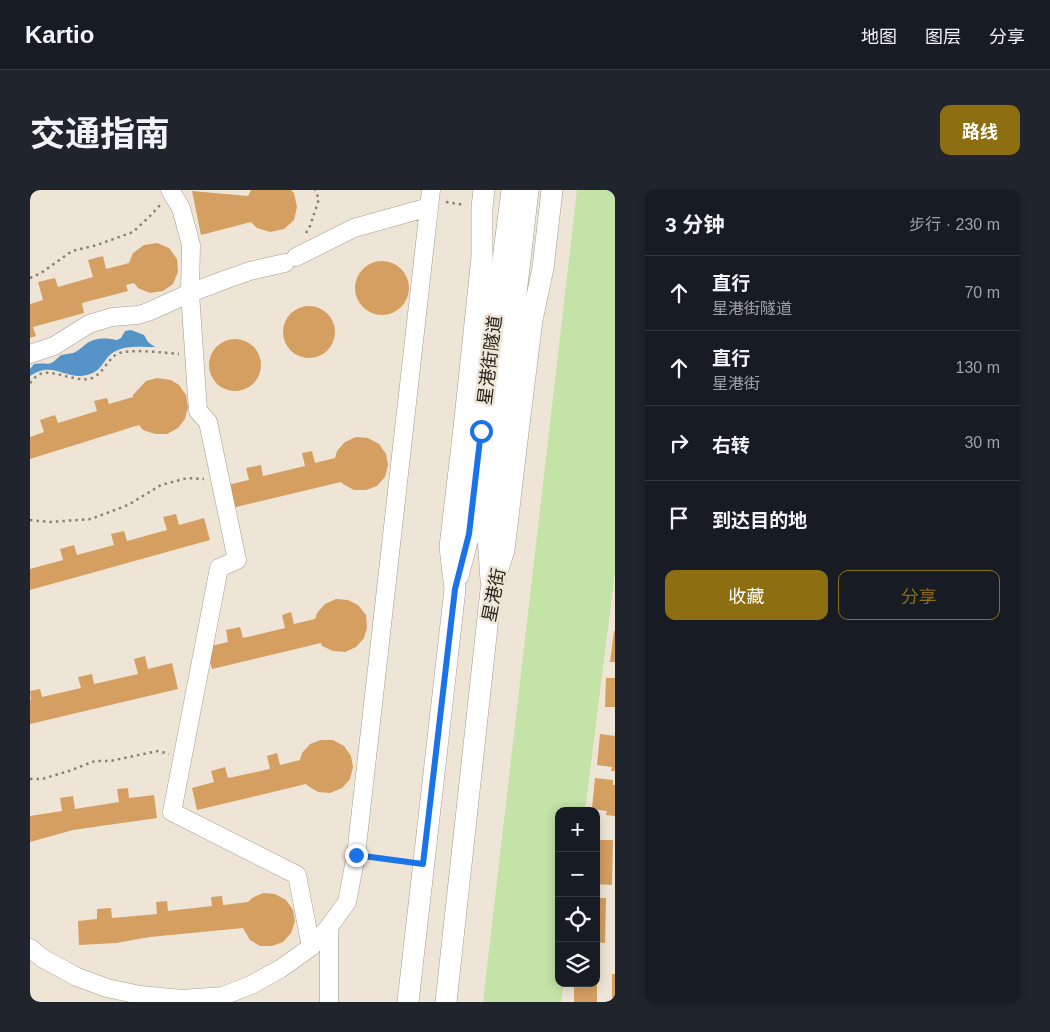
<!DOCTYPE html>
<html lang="zh">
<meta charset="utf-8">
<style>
body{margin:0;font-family:Helvetica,"Noto Sans SC",sans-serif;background:#20242c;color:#f1f3f6}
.controls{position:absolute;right:15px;bottom:15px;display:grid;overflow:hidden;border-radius:10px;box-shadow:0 2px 12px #0003}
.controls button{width:45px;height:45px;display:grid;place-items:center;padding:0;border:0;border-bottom:1px solid #363941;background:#171b24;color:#f1f3f6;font:25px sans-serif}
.stop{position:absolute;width:15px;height:15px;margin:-11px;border:4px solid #1a73e8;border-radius:50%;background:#fff}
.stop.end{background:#1a73e8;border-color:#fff;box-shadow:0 1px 5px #0008}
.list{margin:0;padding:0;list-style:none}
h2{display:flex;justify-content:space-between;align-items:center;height:65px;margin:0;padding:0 20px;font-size:21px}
h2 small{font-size:16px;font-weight:400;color:#9ea1a6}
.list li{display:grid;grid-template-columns:32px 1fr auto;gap:15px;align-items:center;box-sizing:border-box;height:75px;padding:0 20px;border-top:1px solid #363941}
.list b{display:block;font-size:19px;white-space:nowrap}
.list p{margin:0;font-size:16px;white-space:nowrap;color:#9ea1a6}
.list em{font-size:16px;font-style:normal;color:#9ea1a6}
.actions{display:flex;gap:10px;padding:15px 20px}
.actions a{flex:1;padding:11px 0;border:1px solid #8d6e10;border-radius:10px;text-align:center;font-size:18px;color:#8d6e10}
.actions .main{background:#8d6e10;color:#fff}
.icon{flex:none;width:28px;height:28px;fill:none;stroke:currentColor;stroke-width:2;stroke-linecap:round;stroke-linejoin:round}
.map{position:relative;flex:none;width:585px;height:812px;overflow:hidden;border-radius:10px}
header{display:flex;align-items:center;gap:30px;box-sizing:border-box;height:70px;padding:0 25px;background:#171b24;border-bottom:1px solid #363941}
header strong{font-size:24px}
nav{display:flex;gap:28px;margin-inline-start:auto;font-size:18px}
.intro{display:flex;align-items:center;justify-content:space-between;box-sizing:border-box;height:120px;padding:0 30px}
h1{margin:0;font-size:35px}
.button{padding:12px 22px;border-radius:10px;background:#8d6e10;color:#fff;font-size:18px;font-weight:700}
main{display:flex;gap:30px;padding:0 30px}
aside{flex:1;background:#171b24;border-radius:10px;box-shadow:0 2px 12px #0003}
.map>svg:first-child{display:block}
.green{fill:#c4e3a7}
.water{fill:#5694c8}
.building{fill:#d49f61}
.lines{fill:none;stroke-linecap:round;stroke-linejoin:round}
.minor-casing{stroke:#a59c8f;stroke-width:19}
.major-casing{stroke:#a59c8f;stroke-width:22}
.path{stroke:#888178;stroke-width:2.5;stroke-dasharray:2.5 4;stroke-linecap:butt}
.minor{stroke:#fff;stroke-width:18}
.major{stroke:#fff;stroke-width:21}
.route{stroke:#1a73e8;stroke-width:6}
.labels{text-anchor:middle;stroke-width:5;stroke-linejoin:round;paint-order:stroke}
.street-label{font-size:18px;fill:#24211c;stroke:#efe5d7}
</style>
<header>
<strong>Kartio</strong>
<nav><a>地图</a><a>图层</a><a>分享</a></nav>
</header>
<div class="intro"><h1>交通指南</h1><a class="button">路线</a></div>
<main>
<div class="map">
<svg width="585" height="812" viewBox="0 0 585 812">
<rect width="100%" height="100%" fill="#efe5d7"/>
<path class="green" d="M 547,0 L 585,0 L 585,382 L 555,621 L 529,621 L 529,793 L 534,793 L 531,812 L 453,812 Z"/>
<path class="water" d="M 101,140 L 114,145 L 118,152 L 125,157 C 108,157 88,154 77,168 C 72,175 69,181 60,184 C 37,193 25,169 0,186 L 0,179 L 4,174 C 20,172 18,178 31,165 C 35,164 39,164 43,163 C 48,161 52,157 56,154 C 65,147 77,148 87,150 L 91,148 L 95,141 Z"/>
<path class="building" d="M 221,0 L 261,0 L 264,3 L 267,17 L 264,30 L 254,39 L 240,42 L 227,38 L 221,32 L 171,45 L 162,1 L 218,6 Z
M 127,53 L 139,58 L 147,69 L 148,82 L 143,94 L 133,101 L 120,103 L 108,98 L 104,93 L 96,95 L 98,101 L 52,113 L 54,123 L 3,137 L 6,146 L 0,148 L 0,114 L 13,110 L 8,92 L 25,88 L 28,97 L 63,87 L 58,70 L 73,66 L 76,79 L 99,73 L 103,63 L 114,55 Z
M325 98a27 27 0 1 1 54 0a27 27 0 1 1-54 0Z
M253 142a26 26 0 1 1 52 0a26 26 0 1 1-52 0Z
M179 175a26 26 0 1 1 52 0a26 26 0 1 1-52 0Z
M 127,188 L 141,190 L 149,195 L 156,205 L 158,217 L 155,229 L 148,238 L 137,244 L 125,244 L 113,240 L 109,235 L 0,269 L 0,247 L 14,242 L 10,230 L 25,225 L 28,233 L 67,221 L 64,211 L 77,208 L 79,214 L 103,207 L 103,205 L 116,191 Z
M 326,247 L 338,248 L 349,254 L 356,264 L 358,275 L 355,287 L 347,296 L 336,300 L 324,300 L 313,294 L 311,292 L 202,318 L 197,295 L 219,290 L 216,278 L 231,275 L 233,286 L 275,276 L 272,263 L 282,261 L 285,273 L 305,268 L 307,261 L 315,252 Z
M 146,324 L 149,335 L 174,328 L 180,350 L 0,400 L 0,379 L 33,370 L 30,359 L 44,355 L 47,365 L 84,355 L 81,344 L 94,341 L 97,351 L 137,340 L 133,327 Z
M 306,409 L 318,410 L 328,415 L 336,425 L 337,437 L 334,448 L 326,457 L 315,462 L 303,461 L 292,456 L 291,453 L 182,479 L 176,457 L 198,452 L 196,440 L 210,437 L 213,448 L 255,438 L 252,425 L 261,422 L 264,434 L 285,429 L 287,423 L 295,414 Z
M 584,441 L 585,441 L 585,472 L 580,472 Z
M 115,466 L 118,479 L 142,473 L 148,499 L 0,534 L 0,510 L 1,510 L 0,501 L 10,499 L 12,507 L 51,498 L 48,487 L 62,484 L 64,494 L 108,484 L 104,469 Z
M 576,488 L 585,488 L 585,517 L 575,517 Z
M 570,544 L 585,546 L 585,581 L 581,581 L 582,577 L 567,575 Z
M 291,550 L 303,550 L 314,556 L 321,566 L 323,577 L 320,589 L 312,598 L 300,603 L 288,602 L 278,596 L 276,594 L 167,620 L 162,598 L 184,592 L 181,581 L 195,577 L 198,588 L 240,579 L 237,566 L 247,563 L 250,575 L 270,570 L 272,563 L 280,554 Z
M 565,588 L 583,590 L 583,595 L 585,595 L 585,626 L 576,625 L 577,621 L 562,619 Z
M 98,598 L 99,608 L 124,605 L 127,628 L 43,640 L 0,652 L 0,626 L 32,621 L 30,608 L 43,606 L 45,619 L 89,612 L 87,599 Z
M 566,650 L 583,650 L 582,695 L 566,694 Z
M 233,703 L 245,704 L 256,710 L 263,720 L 265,731 L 261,743 L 253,752 L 242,756 L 230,756 L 220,750 L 213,738 L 120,747 L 86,753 L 49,755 L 48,731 L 67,729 L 67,719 L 81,718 L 82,728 L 127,724 L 126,712 L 137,711 L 138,721 L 182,716 L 181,707 L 192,706 L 193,715 L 218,712 L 222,708 Z
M 566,708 L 576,708 L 575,753 L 566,752 Z
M 582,784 L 585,784 L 585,812 L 582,812 Z
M 544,793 L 567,793 L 567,812 L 544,812 Z"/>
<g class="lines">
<defs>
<path id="minor" d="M 140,0 L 151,18 L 161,55 L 160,103 L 168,221 L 178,232 L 207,370 L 189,378 L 142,622 L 267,685 L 281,757
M 266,67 L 324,38 L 399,17
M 0,164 L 24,156 L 59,134 L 82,127 L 108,125 L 118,122 L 160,103 L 197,89 L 220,81 L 255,73
M 299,737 L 299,812
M 0,758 L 12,768 L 47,787 L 77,798 L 110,805 L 152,809 L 193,806 L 221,795 L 250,779 L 281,757 L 299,737 L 317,712 L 326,665 L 401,0"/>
<path id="major" d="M 428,386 L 439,344 L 451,241 L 482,0
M 461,390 L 458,346 L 498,0
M 378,812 L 425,399 L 420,357 L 434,238 L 452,67 L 452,17 L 454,0
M 416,812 L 461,400 L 474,360 L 488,242 L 502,130 L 513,78 L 522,0"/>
</defs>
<use href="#minor" class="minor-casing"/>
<use href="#major" class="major-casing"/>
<path class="path" d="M 416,12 L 435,15
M 276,43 L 280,36 L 289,9 L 285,0
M 0,88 L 11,83 L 42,61 L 67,55 L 103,42 L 120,26 L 131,14
M 0,193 C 2,191 5,187 8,185 C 22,177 46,194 62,188 C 72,184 76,173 84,166 C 94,157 134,163 149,164
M 0,330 L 20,332 L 61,329 L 98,315 L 131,295 L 157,288 L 174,289
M 0,589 L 12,589 L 39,581 L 65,571 L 80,571 L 128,561 L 139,564
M 342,667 L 376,672"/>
<use href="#minor" class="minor"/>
<use href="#major" class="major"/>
</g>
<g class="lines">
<path class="route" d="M 326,665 L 393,674 L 425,399 L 439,344 L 451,241"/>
</g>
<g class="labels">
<g class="street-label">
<text transform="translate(460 170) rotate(-83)" y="6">星港街隧道</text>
<text transform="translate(464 405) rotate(-79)" y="6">星港街</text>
</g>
</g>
</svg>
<div class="controls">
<button>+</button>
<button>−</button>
<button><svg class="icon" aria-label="locate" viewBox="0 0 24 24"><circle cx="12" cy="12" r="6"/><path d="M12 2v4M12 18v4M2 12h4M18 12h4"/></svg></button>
<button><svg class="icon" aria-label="layers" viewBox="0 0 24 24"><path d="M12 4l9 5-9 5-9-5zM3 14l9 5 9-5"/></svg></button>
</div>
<div class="stop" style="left:451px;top:241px"></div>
<div class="stop end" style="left:326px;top:665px"></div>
</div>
<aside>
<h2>3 分钟<small>步行 · 230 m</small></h2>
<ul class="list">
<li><svg class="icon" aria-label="ahead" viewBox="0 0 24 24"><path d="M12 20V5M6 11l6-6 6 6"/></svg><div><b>直行</b><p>星港街隧道</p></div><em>70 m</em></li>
<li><svg class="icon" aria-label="ahead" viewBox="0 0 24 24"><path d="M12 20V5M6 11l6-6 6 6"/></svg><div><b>直行</b><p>星港街</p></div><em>130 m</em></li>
<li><svg class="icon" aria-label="right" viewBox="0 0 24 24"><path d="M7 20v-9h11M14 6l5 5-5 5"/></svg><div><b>右转</b></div><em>30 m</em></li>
<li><svg class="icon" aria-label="arrive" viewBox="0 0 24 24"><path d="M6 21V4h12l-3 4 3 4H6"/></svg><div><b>到达目的地</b></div></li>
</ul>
<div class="actions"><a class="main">收藏</a><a>分享</a></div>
</aside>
</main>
